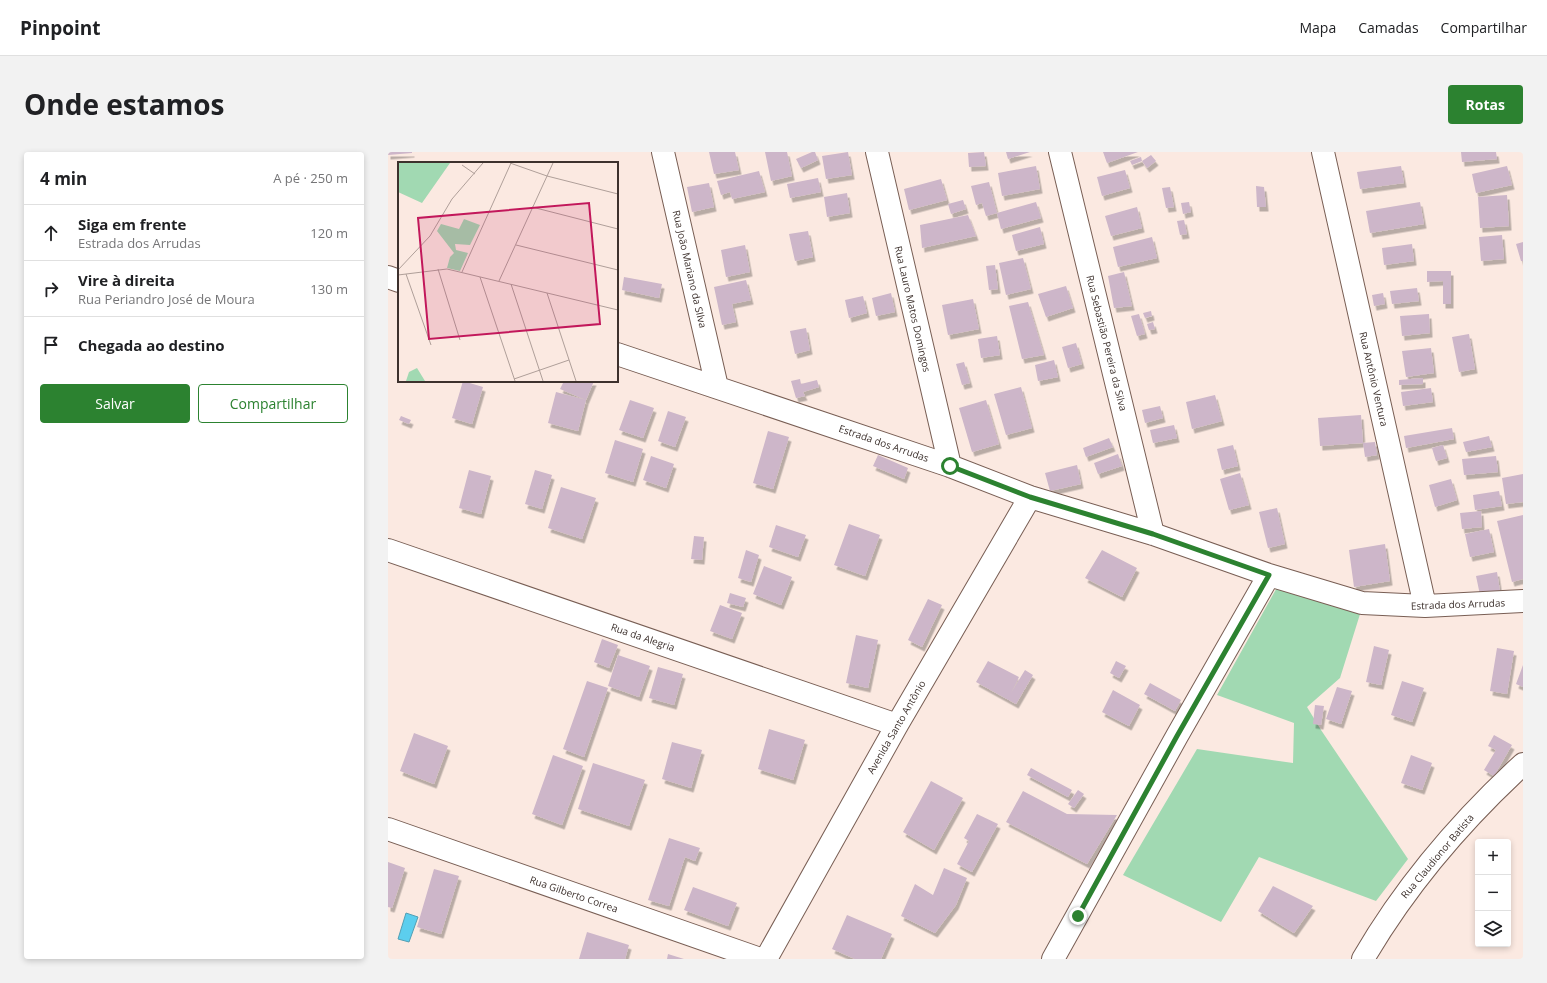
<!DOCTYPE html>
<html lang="pt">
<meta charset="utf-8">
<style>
body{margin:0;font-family:"Open Sans",sans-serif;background:#f2f2f2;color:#202124}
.controls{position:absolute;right:12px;bottom:12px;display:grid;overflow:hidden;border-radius:4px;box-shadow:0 2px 6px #0003}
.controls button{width:36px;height:36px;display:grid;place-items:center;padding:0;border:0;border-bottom:1px solid #e0e0e0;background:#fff;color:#202124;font:20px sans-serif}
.stop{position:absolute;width:12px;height:12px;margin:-9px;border:3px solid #2c8230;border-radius:50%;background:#fff}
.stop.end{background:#2c8230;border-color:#fff;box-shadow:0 1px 4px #0008}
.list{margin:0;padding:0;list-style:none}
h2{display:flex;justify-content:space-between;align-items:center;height:52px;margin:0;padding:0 16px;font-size:17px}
h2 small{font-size:13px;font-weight:400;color:#757577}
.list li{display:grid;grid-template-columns:26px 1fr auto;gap:12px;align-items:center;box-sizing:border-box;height:56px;padding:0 16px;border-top:1px solid #e0e0e0}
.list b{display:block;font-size:15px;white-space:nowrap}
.list p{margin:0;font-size:13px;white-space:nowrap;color:#757577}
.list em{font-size:13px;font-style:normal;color:#757577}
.actions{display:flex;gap:8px;padding:12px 16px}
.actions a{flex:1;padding:9px 0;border:1px solid #2c8230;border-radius:4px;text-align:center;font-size:14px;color:#2c8230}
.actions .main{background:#2c8230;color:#fff}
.icon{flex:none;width:22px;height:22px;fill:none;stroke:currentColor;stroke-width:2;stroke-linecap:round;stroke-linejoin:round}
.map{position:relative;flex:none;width:1135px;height:807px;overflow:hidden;border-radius:4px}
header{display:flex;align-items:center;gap:24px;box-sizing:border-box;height:56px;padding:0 20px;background:#fff;border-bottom:1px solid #e0e0e0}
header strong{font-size:19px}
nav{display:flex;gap:22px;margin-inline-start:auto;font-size:14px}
.intro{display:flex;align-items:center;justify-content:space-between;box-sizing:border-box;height:96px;padding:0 24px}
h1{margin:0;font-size:28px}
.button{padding:10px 18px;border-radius:4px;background:#2c8230;color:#fff;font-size:14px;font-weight:700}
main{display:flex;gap:24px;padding:0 24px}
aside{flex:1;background:#fff;border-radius:4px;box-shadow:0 2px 6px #0003}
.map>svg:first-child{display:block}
.green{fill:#a1d9b2}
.water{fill:#5cceee;stroke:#539fb4}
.building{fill:#cdb6c9;filter:url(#shadow)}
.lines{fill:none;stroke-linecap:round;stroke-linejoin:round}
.minor-casing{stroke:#785e54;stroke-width:24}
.major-casing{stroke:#785e54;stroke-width:24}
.minor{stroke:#fff;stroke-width:22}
.major{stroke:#fff;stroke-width:22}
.route{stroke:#2c8230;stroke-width:5}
.labels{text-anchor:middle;stroke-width:4;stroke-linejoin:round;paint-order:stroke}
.street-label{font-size:10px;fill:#3d312d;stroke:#fff}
.inset-road{fill:none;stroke:#af9f99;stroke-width:1}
.view{fill:#c2185b;fill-opacity:0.15;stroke:#c2185b;stroke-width:2}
.inset-edge{fill:none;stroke:#3d312d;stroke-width:2}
</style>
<header>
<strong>Pinpoint</strong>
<nav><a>Mapa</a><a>Camadas</a><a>Compartilhar</a></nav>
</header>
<div class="intro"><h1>Onde estamos</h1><a class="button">Rotas</a></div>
<main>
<aside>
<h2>4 min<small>A pé · 250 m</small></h2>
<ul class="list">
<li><svg class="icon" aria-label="ahead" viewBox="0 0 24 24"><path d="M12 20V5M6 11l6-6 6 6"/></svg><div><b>Siga em frente</b><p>Estrada dos Arrudas</p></div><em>120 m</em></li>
<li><svg class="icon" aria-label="right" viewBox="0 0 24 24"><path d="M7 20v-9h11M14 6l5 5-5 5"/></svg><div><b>Vire à direita</b><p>Rua Periandro José de Moura</p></div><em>130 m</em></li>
<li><svg class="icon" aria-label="arrive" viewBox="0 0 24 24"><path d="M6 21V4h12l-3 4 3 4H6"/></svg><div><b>Chegada ao destino</b></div></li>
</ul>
<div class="actions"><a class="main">Salvar</a><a>Compartilhar</a></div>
</aside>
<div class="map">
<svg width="1135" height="807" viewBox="0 0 1135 807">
<defs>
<filter id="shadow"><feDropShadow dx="2.5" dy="4.5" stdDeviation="0" flood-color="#0004"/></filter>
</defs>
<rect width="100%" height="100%" fill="#fbe9e1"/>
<path class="green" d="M 891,432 L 973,459 L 952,526 L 919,555 L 933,578 L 1020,707 L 988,749 L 871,705 L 833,770 L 735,723 L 809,597 L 905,611 L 906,571 L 829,543 Z"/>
<path class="water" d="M 18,761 L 30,765 L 21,790 L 10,787 Z"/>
<path class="building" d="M 0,0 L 24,0 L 24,1 L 0,3 Z
M 321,0 L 347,0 L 351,18 L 326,22 Z
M 377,0 L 399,0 L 404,24 L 383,29 Z
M 424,0 L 427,0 L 430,8 L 413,16 L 408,7 Z
M 460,0 L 464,23 L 438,27 L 434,4 Z
M 596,0 L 598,14 L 581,15 L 580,1 Z
M 618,0 L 642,0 L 620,7 Z
M 715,0 L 750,0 L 719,11 Z
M 1073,0 L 1108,0 L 1109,7 L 1074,10 Z
M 763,3 L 768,9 L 759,16 L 754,9 Z
M 753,5 L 754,9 L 744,13 L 742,9 Z
M 648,14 L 652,37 L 614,44 L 610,21 Z
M 1013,14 L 1016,31 L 972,37 L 969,20 Z
M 1119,14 L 1124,33 L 1088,41 L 1084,22 Z
M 737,18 L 742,36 L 714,44 L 709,25 Z
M 371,19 L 377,40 L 344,47 L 342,40 L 333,43 L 329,29 Z
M 430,26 L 433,40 L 402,46 L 399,32 Z
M 553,27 L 559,48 L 521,58 L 516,37 Z
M 601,30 L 609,61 L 598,64 L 594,51 L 588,53 L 583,34 Z
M 321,31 L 326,55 L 304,60 L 299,35 Z
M 868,34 L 876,35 L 878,55 L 869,55 Z
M 782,35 L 786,55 L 778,56 L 774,36 Z
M 459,41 L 462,61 L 439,65 L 436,45 Z
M 1119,43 L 1121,74 L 1092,76 L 1090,45 Z
M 575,48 L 578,57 L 563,62 L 560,52 Z
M 648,50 L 653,66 L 613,77 L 609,61 Z
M 801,50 L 803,60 L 795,62 L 793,51 Z
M 1032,50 L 1036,72 L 982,81 L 978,59 Z
M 749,55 L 754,76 L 723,84 L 717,64 Z
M 580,63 L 588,84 L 534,96 L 532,73 Z
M 796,68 L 799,82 L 792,83 L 789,69 Z
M 652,75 L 656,92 L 628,99 L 624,83 Z
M 420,79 L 425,105 L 407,109 L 401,82 Z
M 1114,83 L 1116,107 L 1093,109 L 1091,85 Z
M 764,85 L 769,106 L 730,115 L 725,95 Z
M 1135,90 L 1135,109 L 1133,109 L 1128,92 Z
M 1024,92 L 1026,109 L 996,113 L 994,96 Z
M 357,93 L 362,120 L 338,125 L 333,98 Z
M 635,106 L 643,137 L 618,143 L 611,111 Z
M 607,113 L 610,137 L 601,138 L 598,114 Z
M 1039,119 L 1063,119 L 1063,152 L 1055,152 L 1055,129 L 1039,130 Z
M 736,120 L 744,154 L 726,156 L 720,124 Z
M 236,125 L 274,132 L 271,146 L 234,138 Z
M 358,128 L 363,148 L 344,152 L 348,170 L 334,173 L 326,135 Z
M 678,134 L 685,156 L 658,165 L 650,142 Z
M 1029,136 L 1031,149 L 1004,152 L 1002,139 Z
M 503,141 L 507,160 L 488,164 L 484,146 Z
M 995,141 L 997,152 L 986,154 L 984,143 Z
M 475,144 L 479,161 L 461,166 L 457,148 Z
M 585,147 L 591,177 L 560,183 L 554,153 Z
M 640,150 L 656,203 L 634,207 L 621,154 Z
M 763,159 L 764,164 L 757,166 L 755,161 Z
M 751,162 L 757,182 L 749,184 L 743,164 Z
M 1041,162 L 1042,181 L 1014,184 L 1012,164 Z
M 765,170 L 767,177 L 761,178 L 759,172 Z
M 418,176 L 422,198 L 407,202 L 402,179 Z
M 1081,182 L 1087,217 L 1071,220 L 1064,185 Z
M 609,184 L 612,203 L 593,206 L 590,187 Z
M 688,191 L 694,212 L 680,216 L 674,195 Z
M 1043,196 L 1046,221 L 1018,225 L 1014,199 Z
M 666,208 L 670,225 L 650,229 L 647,213 Z
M 576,210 L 582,231 L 574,233 L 568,212 Z
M 1035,226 L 1035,232 L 1011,233 L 1011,228 Z
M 412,227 L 413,232 L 429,228 L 431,235 L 415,240 L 417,244 L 408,246 L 403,229 Z
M 75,229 L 95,235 L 84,272 L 64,266 Z
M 176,229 L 206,229 L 198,248 L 172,237 Z
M 633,235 L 644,276 L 618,283 L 606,242 Z
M 1043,236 L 1045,250 L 1015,254 L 1013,240 Z
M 168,240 L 198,248 L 190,279 L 160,271 Z
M 827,243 L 834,269 L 804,277 L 798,250 Z
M 242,248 L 266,256 L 255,286 L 231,278 Z
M 598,248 L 611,292 L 584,300 L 571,256 Z
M 772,254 L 775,266 L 757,271 L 754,258 Z
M 280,259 L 298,265 L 287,295 L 270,289 Z
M 973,263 L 975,291 L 932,294 L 930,266 Z
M 13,264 L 23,268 L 21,272 L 11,268 Z
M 786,273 L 789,286 L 765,291 L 762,278 Z
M 1064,276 L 1066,287 L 1018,296 L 1016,284 Z
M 380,279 L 401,285 L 385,337 L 365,331 Z
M 1101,284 L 1104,295 L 1078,300 L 1075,290 Z
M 721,286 L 725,295 L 698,305 L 695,296 Z
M 227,288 L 255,297 L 245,330 L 217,321 Z
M 987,290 L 989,303 L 977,305 L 975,291 Z
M 845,293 L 850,314 L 834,318 L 829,297 Z
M 1055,293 L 1059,306 L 1048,309 L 1044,296 Z
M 730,302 L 734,314 L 710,322 L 706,311 Z
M 490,303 L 520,316 L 516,327 L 485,314 Z
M 263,304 L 286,312 L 278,336 L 255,328 Z
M 1108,304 L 1110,320 L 1076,323 L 1074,307 Z
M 689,313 L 693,332 L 662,339 L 657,321 Z
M 81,318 L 103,324 L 93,362 L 71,356 Z
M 147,318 L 164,323 L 154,357 L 137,352 Z
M 852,321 L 861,353 L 841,358 L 832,327 Z
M 1135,322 L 1135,350 L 1118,352 L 1114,326 Z
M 1063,327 L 1069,348 L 1047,355 L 1041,333 Z
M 173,335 L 208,346 L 194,387 L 160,376 Z
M 1111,339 L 1114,354 L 1087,358 L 1085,343 Z
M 889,356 L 897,392 L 880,396 L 871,360 Z
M 1093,359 L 1094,375 L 1074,377 L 1072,361 Z
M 1135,363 L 1135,427 L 1124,430 L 1109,369 Z
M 461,372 L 492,383 L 477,424 L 446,413 Z
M 388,373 L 418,383 L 410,405 L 381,395 Z
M 1101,377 L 1106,400 L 1082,405 L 1077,382 Z
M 306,384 L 316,385 L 314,408 L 303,407 Z
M 997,392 L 1002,429 L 966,435 L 961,398 Z
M 358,398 L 371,403 L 363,430 L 350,426 Z
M 714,398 L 749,416 L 734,445 L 697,426 Z
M 376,414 L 404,425 L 393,453 L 365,442 Z
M 1109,420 L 1112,439 L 1092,443 L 1088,424 Z
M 342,441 L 358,446 L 355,455 L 339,451 Z
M 540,447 L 554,453 L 534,495 L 520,488 Z
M 332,453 L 354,461 L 344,487 L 322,479 Z
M 468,483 L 490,488 L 480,536 L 458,531 Z
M 214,487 L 230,493 L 221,516 L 206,510 Z
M 986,494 L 1001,498 L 993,533 L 978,530 Z
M 1109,496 L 1126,499 L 1119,542 L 1102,539 Z
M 230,503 L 262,514 L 251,545 L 220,534 Z
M 600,509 L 631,525 L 623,541 L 637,518 L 645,523 L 628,552 L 588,530 Z
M 728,509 L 738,514 L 731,526 L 722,521 Z
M 1135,513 L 1135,535 L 1128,532 Z
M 270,515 L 295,522 L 286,553 L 261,546 Z
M 199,529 L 220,536 L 196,605 L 175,597 Z
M 1014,529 L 1036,536 L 1024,570 L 1003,563 Z
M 762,531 L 793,548 L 787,559 L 756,542 Z
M 949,535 L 964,539 L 953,572 L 938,567 Z
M 725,538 L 752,553 L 741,574 L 714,560 Z
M 927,553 L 936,554 L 933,573 L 925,572 Z
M 381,577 L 417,588 L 405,628 L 370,617 Z
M 26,581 L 60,594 L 46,632 L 12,619 Z
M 1106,583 L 1124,593 L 1106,624 L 1096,618 L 1108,598 L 1100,594 Z
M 284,590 L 314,598 L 303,636 L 274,627 Z
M 165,603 L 195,614 L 174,673 L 144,662 Z
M 1023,603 L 1044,611 L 1034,638 L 1013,631 Z
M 205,611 L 257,628 L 241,674 L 190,657 Z
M 643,616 L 684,638 L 680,645 L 639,623 Z
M 543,629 L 575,646 L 546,698 L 515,680 Z
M 690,638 L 696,642 L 686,656 L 680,652 Z
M 635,639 L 679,662 L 729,663 L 699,712 L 618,670 Z
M 589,662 L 610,672 L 584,720 L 569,712 L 581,689 L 576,686 Z
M 281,686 L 312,696 L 307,709 L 297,705 L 281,754 L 260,748 Z
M 0,710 L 17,716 L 4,756 L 0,755 Z
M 556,716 L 579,726 L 568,753 L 547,781 L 513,764 L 527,732 L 545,743 Z
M 46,717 L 71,724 L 53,782 L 29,775 Z
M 885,734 L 925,754 L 906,781 L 870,759 Z
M 305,735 L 349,751 L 340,774 L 296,758 Z
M 459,763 L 504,782 L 493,807 L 467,807 L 444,797 Z
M 199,780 L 241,793 L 237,807 L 191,807 Z
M 280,802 L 296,807 L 279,807 Z"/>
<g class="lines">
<defs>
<path id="minor" d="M 275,0 L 329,235
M 489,0 L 562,314
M 672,0 L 765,382
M 935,0 L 1037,454
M 0,125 L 11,129
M 229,202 L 562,314 L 642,345 L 765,382 L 881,423 L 974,451 L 1037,454 L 1135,449
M 0,398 L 509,573
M 0,677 L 372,807
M 378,807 L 509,573 L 642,345
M 665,807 L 789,584 L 881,423"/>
<path id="major" d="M 975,807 C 1018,733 1072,670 1135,612"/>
</defs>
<use href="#minor" class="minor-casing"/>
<use href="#major" class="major-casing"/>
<use href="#minor" class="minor"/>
<use href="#major" class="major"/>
</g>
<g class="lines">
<path class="route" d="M 562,314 L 642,345 L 765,382 L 881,423 L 789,584 L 690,764"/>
</g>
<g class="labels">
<g class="street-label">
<text transform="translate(302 117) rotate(77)" y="4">Rua João Mariano da SIlva</text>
<text transform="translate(525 157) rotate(77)" y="4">Rua Lauro Matos Domingos</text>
<text transform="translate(719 191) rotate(76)" y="4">Rua Sebastião Pereira da Silva</text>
<text transform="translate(986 227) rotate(77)" y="4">Rua Antônio Ventura</text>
<text transform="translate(496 291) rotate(19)" y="4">Estrada dos Arrudas</text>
<text transform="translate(1070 452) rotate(-2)" y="4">Estrada dos Arrudas</text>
<text transform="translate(255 485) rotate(19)" y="4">Rua da Alegria</text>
<text transform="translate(508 575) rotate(-60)" y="4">Avenida Santo Antônio</text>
<text transform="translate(1049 704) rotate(-50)" y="4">Rua Claudionor Batista</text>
<text transform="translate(186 742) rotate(19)" y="4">Rua Gilberto Correa</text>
</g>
</g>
<g transform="translate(10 10)">
<rect width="220" height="220" fill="#fbe9e1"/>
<path d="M 0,1 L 52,1 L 24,41 L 0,30 ZM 66,57 L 82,63 L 72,83 L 57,82 L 58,88 L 70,91 L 62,109 L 49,106 L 52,95 L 56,91 L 39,69 L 43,62 L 61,67 ZM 19,206 L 27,219 L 8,219 L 11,210 Z" fill="#a1d9b2"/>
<path class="inset-road" d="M 112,1 L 149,14 L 220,32M 64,3 L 77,12M 134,45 L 220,67M 118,83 L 220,108M 40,107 L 62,178M 0,108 L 32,74 L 54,37 L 85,1M 64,110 L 113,1M 8,112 L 33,183M 0,113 L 49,107 L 220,148M 82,115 L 117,219M 101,119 L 155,1M 113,122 L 145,219M 149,131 L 178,219M 116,217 L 171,198"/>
<path class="view" d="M 191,41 L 202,162 L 31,177 L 20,56 Z"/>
<rect width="220" height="220" class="inset-edge"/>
</g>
</svg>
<div class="controls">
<button>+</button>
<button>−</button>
<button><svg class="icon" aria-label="layers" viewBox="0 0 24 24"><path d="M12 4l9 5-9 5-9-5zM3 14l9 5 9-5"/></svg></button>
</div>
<div class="stop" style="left:562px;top:314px"></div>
<div class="stop end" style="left:690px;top:764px"></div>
</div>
</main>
